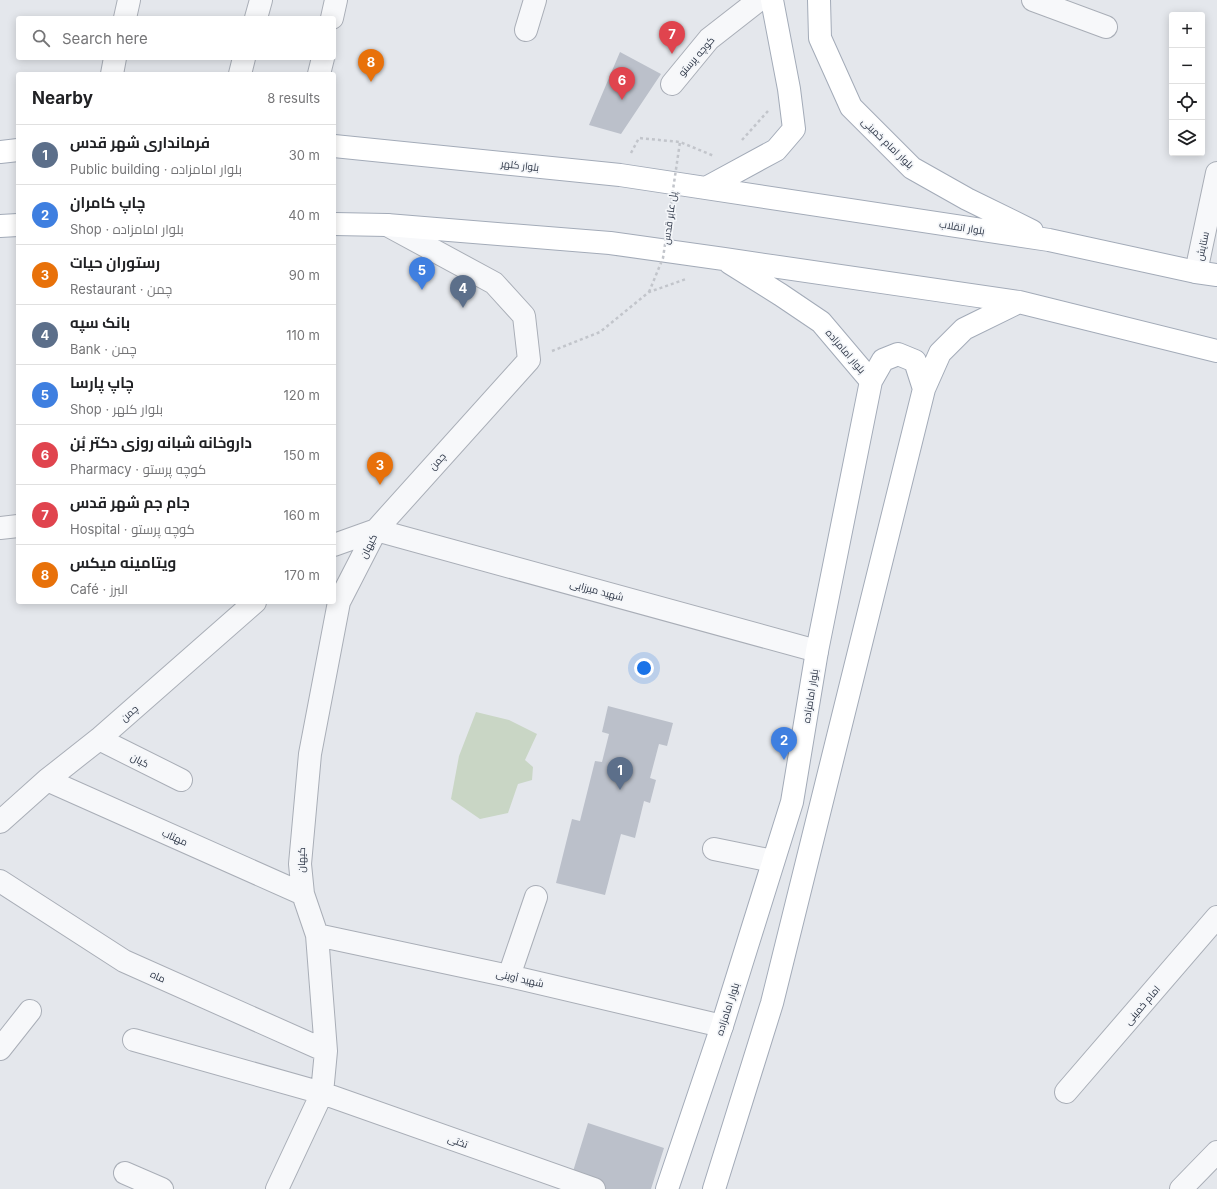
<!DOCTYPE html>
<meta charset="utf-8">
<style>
body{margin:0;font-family:Inter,Cairo,sans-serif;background:#f2f2f2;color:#202124}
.controls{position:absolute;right:12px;top:12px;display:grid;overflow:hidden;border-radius:4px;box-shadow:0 2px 10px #0003}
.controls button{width:36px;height:36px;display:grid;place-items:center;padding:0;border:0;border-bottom:1px solid #e0e0e0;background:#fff;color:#202124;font:20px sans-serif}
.you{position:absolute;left:644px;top:668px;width:14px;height:14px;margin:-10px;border:3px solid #fff;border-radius:50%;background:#1a73e8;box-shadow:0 0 0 6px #1a73e833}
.badge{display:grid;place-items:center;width:26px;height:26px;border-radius:50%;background:#0b8043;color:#fff;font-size:13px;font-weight:700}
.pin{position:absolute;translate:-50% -33px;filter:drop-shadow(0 1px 2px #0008)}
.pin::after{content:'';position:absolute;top:21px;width:14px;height:12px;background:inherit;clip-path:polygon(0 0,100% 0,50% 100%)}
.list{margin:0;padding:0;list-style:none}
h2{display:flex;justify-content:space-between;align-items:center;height:52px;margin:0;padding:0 16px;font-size:17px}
h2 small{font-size:13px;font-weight:400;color:#757577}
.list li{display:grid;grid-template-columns:26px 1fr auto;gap:12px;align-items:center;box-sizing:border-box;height:60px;padding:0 16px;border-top:1px solid #e0e0e0}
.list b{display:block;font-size:15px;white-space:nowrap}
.list p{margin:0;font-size:13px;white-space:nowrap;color:#757577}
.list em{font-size:13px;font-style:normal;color:#757577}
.icon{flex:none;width:22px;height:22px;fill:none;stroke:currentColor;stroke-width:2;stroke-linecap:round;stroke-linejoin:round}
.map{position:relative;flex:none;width:1217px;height:1189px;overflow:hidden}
.search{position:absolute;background:#fff;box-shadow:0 2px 10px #0003;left:16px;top:16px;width:320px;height:44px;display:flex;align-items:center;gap:10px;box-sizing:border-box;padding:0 14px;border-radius:4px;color:#757577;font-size:15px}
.panel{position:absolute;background:#fff;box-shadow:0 2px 10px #0003;left:16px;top:72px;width:320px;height:532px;border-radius:4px}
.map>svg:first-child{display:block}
.green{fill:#c9d6c5}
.building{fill:#bbc0ca}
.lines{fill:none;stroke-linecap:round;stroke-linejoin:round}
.minor-casing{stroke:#a9aeb7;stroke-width:24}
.major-casing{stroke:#a3abb8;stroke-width:24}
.path{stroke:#c2c5cb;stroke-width:2.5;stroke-dasharray:3 3;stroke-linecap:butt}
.minor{stroke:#f7f8fa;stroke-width:22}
.major{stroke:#fff;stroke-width:22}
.path-bridge{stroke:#c2c5cb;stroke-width:2.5;stroke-dasharray:3 3;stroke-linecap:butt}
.labels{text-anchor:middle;stroke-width:3.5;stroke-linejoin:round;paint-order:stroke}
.street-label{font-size:10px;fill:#2b3445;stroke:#f4f6f9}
</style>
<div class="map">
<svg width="1217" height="1189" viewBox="0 0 1217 1189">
<rect width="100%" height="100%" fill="#e4e7ec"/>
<path class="green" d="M 476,712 L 509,720 L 537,734 L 525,760 L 533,767 L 532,780 L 518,784 L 508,813 L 480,819 L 451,799 L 459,756 Z"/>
<path class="building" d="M 620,52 L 661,74 L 621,134 L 589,125 Z
M 608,706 L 673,723 L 667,746 L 659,744 L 650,778 L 656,780 L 650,803 L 644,801 L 635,838 L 621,834 L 605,895 L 556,883 L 572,819 L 580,821 L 595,761 L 602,762 L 609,734 L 602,732 Z
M 588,1123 L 664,1148 L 651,1189 L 594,1189 L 570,1181 Z"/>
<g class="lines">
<defs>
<path id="minor" d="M 1033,0 L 1106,27
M 125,18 L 129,0
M 256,18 L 261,0
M 332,18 L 336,0
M 526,30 L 535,0
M 112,74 L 115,58
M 240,74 L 244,58
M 319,74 L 323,58
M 672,84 L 709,39 L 759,0
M 1196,272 L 1217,173
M 0,528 L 18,526
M 334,545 L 376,530 L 529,360 L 524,316 L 494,283 L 387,225
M 99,739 L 181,780
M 47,780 L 303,894
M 0,822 L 47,780 L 99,739 L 255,602
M 714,849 L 773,861
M 0,881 L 124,961 L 326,1051
M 317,935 L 509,976 L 722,1026
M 509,976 L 536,897
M 134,1040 L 322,1093 L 594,1189
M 0,1049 L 30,1011
M 1066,1092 L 1217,917
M 125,1173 L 162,1189
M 277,1189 L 322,1093 L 326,1051 L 317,935 L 303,894 L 300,864 L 310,754 L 339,602 L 376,530 L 817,651
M 1181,1189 L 1217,1152"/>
<path id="major" d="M 819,0 L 820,38 L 851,107 L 912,168 L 967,199 L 1032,231
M 334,146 L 620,175 L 1049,240 L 1196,272 L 1217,275
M 0,152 L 18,150
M 706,188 L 776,150 L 794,129 L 789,89 L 772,0
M 334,224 L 387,225 L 610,243 L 724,259 L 1019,302 L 1217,351
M 0,226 L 18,225
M 730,263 L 781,295 L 821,322 L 871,381
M 667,1189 L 722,1026 L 792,802 L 817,651 L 871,381 L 883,360 L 898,354 L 915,361 L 924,389
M 714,1189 L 772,1003 L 924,389 L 940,353 L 964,329 L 1019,302"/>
</defs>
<use href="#minor" class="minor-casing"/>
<use href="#major" class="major-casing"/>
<path class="path" d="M 742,140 L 768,111
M 631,153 L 639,138 L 680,142 L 714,156
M 552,351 L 600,332 L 649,292 L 686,279"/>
<use href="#minor" class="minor"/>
<use href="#major" class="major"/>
<path class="path-bridge" d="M 649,292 L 663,258 L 680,142"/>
</g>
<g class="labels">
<g class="street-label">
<text transform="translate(696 56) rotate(-49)" y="4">کوچه پرستو</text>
<text transform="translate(888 143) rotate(44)" y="4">بلوار امام خمینی</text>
<text transform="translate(520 165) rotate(6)" y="4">بلوار کلهر</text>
<text transform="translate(669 218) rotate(-82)" y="4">پل عابر قدس</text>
<text transform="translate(962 227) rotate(9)" y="4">بلوار انقلاب</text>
<text transform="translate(1202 246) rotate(-78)" y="4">ستایش</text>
<text transform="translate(846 351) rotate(49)" y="4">بلوار امامزاده</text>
<text transform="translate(437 461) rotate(-48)" y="4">چمن</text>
<text transform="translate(368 546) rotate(-63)" y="4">کیهان</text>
<text transform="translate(597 590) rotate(15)" y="4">شهید میرزایی</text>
<text transform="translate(810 696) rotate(-81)" y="4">بلوار امامزاده</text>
<text transform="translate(129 713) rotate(-41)" y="4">چمن</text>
<text transform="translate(140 760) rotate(27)" y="4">کیان</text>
<text transform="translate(175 837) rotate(24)" y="4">مهتاب</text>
<text transform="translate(301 860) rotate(-89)" y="4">کیهان</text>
<text transform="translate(158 976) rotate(24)" y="4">ماه</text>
<text transform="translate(520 978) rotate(13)" y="4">شهید آوینی</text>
<text transform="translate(1142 1005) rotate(-49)" y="4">امام خمینی</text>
<text transform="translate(727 1009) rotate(-72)" y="4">بلوار امامزاده</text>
<text transform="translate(458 1141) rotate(20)" y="4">تختی</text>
</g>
</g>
</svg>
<div class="controls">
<button>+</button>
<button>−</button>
<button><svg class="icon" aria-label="locate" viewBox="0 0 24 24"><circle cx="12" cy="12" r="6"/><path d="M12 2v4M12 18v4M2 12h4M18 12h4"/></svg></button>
<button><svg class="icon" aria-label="layers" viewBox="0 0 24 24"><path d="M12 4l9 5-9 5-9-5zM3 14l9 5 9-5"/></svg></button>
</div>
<div class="you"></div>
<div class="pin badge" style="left:620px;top:790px;background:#5c6f8a">1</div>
<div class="pin badge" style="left:784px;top:760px;background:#3f7fe0">2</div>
<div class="pin badge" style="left:380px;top:485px;background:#e8710a">3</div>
<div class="pin badge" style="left:463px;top:308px;background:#5c6f8a">4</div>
<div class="pin badge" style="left:422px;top:290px;background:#3f7fe0">5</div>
<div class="pin badge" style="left:622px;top:100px;background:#e0444e">6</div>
<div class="pin badge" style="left:672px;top:54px;background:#e0444e">7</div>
<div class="pin badge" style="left:371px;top:82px;background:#e8710a">8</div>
<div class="search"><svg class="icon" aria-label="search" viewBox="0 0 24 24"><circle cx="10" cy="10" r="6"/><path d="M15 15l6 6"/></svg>Search here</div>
<section class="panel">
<h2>Nearby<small>8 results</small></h2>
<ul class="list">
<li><span class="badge" style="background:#5c6f8a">1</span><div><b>فرمانداری شهر قدس</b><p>Public building · بلوار امامزاده</p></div><em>30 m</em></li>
<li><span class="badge" style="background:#3f7fe0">2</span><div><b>چاپ کامران</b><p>Shop · بلوار امامزاده</p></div><em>40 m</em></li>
<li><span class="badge" style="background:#e8710a">3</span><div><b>رستوران حیات</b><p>Restaurant · چمن</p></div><em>90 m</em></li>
<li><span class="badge" style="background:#5c6f8a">4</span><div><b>بانک سپه</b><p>Bank · چمن</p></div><em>110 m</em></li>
<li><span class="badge" style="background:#3f7fe0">5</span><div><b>چاپ پارسا</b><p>Shop · بلوار کلهر</p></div><em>120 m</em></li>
<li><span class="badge" style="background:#e0444e">6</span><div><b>داروخانه شبانه روزی دکتر بُن</b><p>Pharmacy · کوچه پرستو</p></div><em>150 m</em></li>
<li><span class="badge" style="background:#e0444e">7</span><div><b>جام جم شهر قدس</b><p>Hospital · کوچه پرستو</p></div><em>160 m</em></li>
<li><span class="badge" style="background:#e8710a">8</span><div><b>ویتامینه میکس</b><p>Café · البرز</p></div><em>170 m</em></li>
</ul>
</section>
</div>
